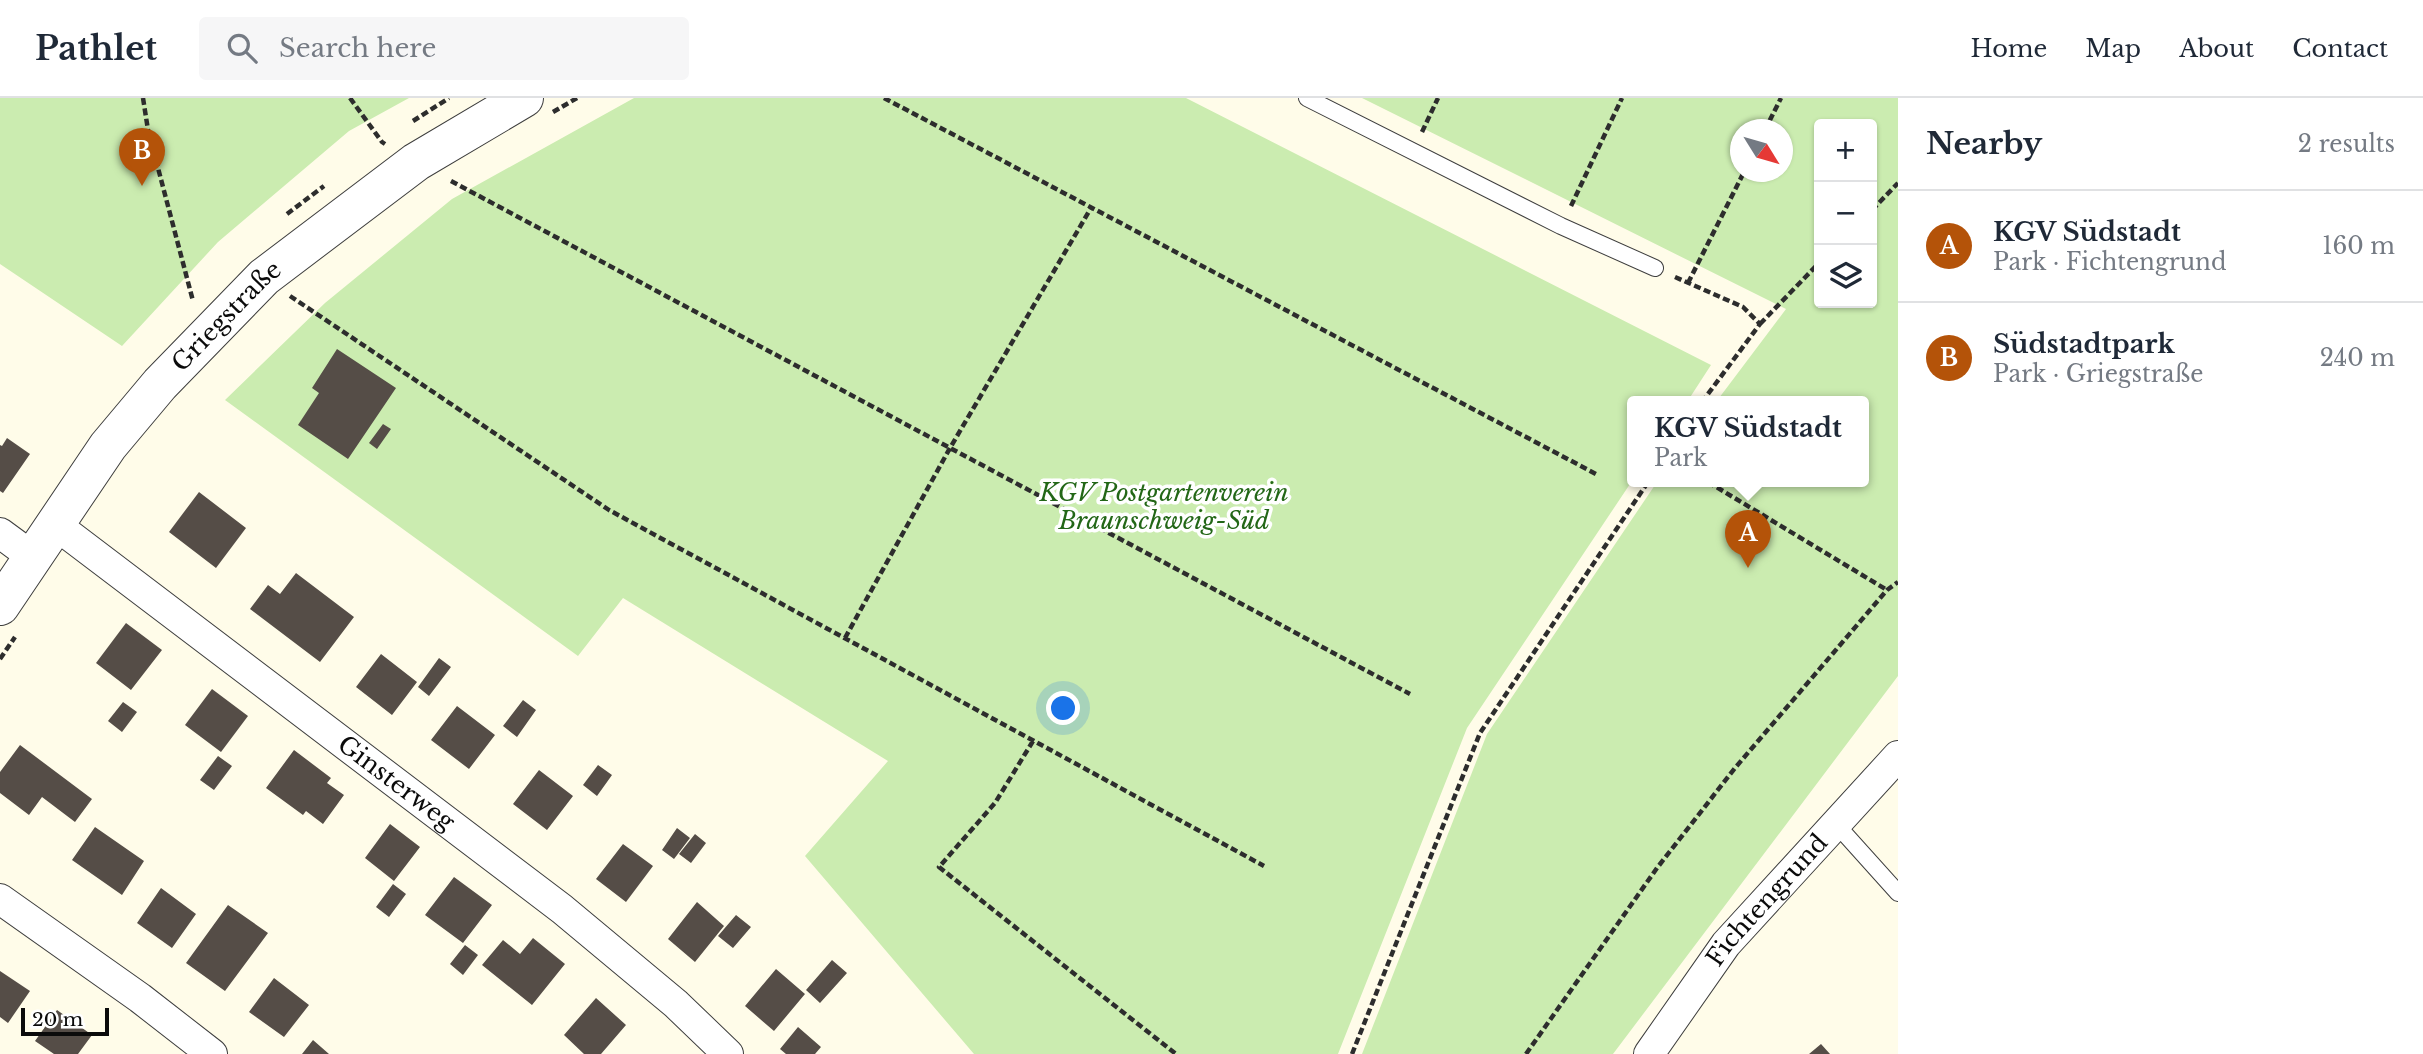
<!DOCTYPE html>
<meta charset="utf-8">
<style>
body{margin:0;font-family:"Libre Baskerville",serif;background:#f6f6f7;color:#1f2937}
.controls{position:absolute;right:21px;top:21px;display:grid;overflow:hidden;border-radius:7px;box-shadow:0 2px 5px #0004}
.controls button{width:63px;height:63px;display:grid;place-items:center;padding:0;border:0;border-bottom:2px solid #e0e1e3;background:#fff;color:#1f2937;font:35px sans-serif}
.compass{position:absolute;left:1730px;top:21px;width:63px;height:63px;border-radius:50%;background:#fff;box-shadow:0 2px 5px #0004;rotate:127deg}
.scale{position:absolute;left:21px;bottom:18px;width:88px;box-sizing:border-box;padding-left:7px;border:4px solid #0b0b0b;border-top:0;font-size:19px;line-height:24px;white-space:nowrap;color:#0b0b0b;-webkit-text-stroke:5px #fff;paint-order:stroke}
.you{position:absolute;left:1064px;top:611px;width:24px;height:24px;margin:-18px;border:5px solid #fff;border-radius:50%;background:#1a73e8;box-shadow:0 0 0 10px #1a73e833}
.badge{display:grid;place-items:center;width:46px;height:46px;border-radius:50%;background:#b45309;color:#fff;font-size:23px;font-weight:700}
.pin{position:absolute;translate:-50% -58px;filter:drop-shadow(0 2px 4px #0008)}
.pin::after{content:'';position:absolute;top:37px;width:24px;height:21px;background:inherit;clip-path:polygon(0 0,100% 0,50% 100%)}
.popup{position:absolute;left:1627px;top:298px;width:242px;height:91px;box-sizing:border-box;display:grid;place-content:center;border-radius:7px;background:#fff;filter:drop-shadow(0 2px 5px #0005);font-size:23px;white-space:nowrap;color:#747a83}
.popup b{font-size:26px;color:#1f2937}
.popup::after{content:'';position:absolute;left:50%;top:100%;margin-left:-14px;border:14px solid transparent;border-top-color:#fff}
.list{margin:0;padding:0;list-style:none}
h2{display:flex;justify-content:space-between;align-items:center;height:91px;margin:0;padding:0 28px;font-size:30px}
h2 small{font-size:23px;font-weight:400;color:#747a83}
.list li{display:grid;grid-template-columns:46px 1fr auto;gap:21px;align-items:center;box-sizing:border-box;height:112px;padding:0 28px;border-top:2px solid #e0e1e3}
.list b{display:block;font-size:26px;white-space:nowrap}
.list p{margin:0;font-size:23px;white-space:nowrap;color:#747a83}
.list em{font-size:23px;font-style:normal;color:#747a83}
.icon{flex:none;width:38px;height:38px;fill:none;stroke:currentColor;stroke-width:2;stroke-linecap:round;stroke-linejoin:round}
.map{position:relative;flex:none;width:1898px;height:956px;overflow:hidden}
header{display:flex;align-items:center;gap:42px;box-sizing:border-box;height:98px;padding:0 35px;background:#fff;border-bottom:2px solid #e0e1e3}
header strong{font-size:33px}
nav{display:flex;gap:38px;margin-inline-start:auto;font-size:24px}
.search{width:490px;height:63px;background:#f6f6f7;display:flex;align-items:center;gap:18px;box-sizing:border-box;padding:0 24px;border-radius:7px;color:#747a83;font-size:26px}
main{display:flex}
aside{flex:1;background:#fff}
.map>svg:first-child{display:block}
.green{fill:#cbecb0;fill-rule:evenodd}
.building{fill:#554d47}
.lines{fill:none;stroke-linecap:round;stroke-linejoin:round}
.service-casing{stroke:#3e3e3e;stroke-width:18}
.minor-casing{stroke:#3e3e3e;stroke-width:32}
.tertiary-casing{stroke:#3e3e3e;stroke-width:40}
.path{stroke:#2d2d2d;stroke-width:4.5;stroke-dasharray:7 3.5;stroke-linecap:butt}
.service{stroke:#fff;stroke-width:16}
.minor{stroke:#fff;stroke-width:30}
.tertiary{stroke:#fff;stroke-width:38}
.labels{text-anchor:middle;stroke-width:7;stroke-linejoin:round;paint-order:stroke}
.street-label{font-size:24px;fill:#0b0b0b;stroke:#fff}
.park-label{font-size:24px;font-style:italic;fill:#236717;stroke:#fff}
</style>
<header>
<strong>Pathlet</strong>
<div class="search"><svg class="icon" aria-label="search" viewBox="0 0 24 24"><circle cx="10" cy="10" r="6"/><path d="M15 15l6 6"/></svg>Search here</div>
<nav><a>Home</a><a>Map</a><a>About</a><a>Contact</a></nav>
</header>
<main>
<div class="map">
<svg width="1898" height="956" viewBox="0 0 1898 956">
<rect width="100%" height="100%" fill="#fffce9"/>
<path class="green" d="M 0,0 L 409,0 L 349,33 L 218,144 L 122,248 L 0,166 Z
M 634,0 L 1186,0 L 1711,267 L 1687,304 L 1632,304 L 1632,383 L 1467,630 L 1338,956 L 974,956 L 805,758 L 888,663 L 623,500 L 578,558 L 225,302 L 325,205 L 452,101 Z
M 1362,0 L 1898,0 L 1898,578 L 1613,956 L 1362,956 L 1487,636 L 1657,384 L 1864,384 L 1864,304 L 1716,304 L 1786,211 ZM 1872,26 L 1872,205 L 1819,205 L 1819,26 ZM 1741,32 L 1783,32 L 1783,74 L 1741,74 Z"/>
<path class="building" d="M 337,251 L 396,290 L 348,361 L 298,327 L 319,295 L 312,290 Z
M 383,326 L 391,331 L 377,351 L 369,345 Z
M 7,340 L 30,356 L 3,395 L 0,393 L 0,347 L 2,348 Z
M 199,394 L 246,430 L 216,470 L 169,434 Z
M 296,475 L 354,519 L 320,564 L 250,511 L 268,487 L 280,496 Z
M 126,525 L 162,552 L 131,592 L 96,565 Z
M 381,556 L 417,584 L 392,617 L 356,589 Z
M 439,560 L 451,569 L 429,598 L 418,589 Z
M 212,591 L 248,618 L 221,654 L 185,627 Z
M 523,602 L 536,612 L 517,639 L 503,628 Z
M 123,604 L 137,614 L 122,634 L 108,623 Z
M 457,608 L 495,637 L 469,671 L 431,642 Z
M 20,647 L 92,701 L 75,724 L 42,699 L 29,717 L 0,695 L 0,674 Z
M 294,652 L 331,680 L 327,685 L 344,697 L 323,726 L 306,713 L 303,717 L 266,690 Z
M 218,658 L 232,668 L 214,692 L 200,682 Z
M 598,667 L 612,677 L 597,698 L 583,687 Z
M 539,672 L 573,698 L 547,732 L 513,706 Z
M 390,726 L 420,749 L 394,783 L 365,760 Z
M 95,729 L 144,763 L 122,797 L 72,762 Z
M 677,730 L 690,740 L 674,761 L 662,752 Z
M 695,736 L 706,745 L 691,765 L 679,756 Z
M 623,746 L 653,768 L 626,804 L 596,781 Z
M 454,779 L 492,807 L 463,845 L 425,817 Z
M 393,786 L 406,796 L 389,819 L 376,809 Z
M 161,790 L 196,816 L 172,850 L 137,825 Z
M 697,804 L 724,828 L 695,864 L 668,841 Z
M 228,807 L 268,835 L 225,893 L 186,865 Z
M 736,817 L 751,829 L 733,850 L 718,838 Z
M 533,840 L 565,866 L 532,907 L 482,867 L 503,842 L 520,856 Z
M 465,847 L 478,857 L 463,877 L 450,866 Z
M 832,862 L 847,875 L 820,905 L 806,892 Z
M 776,871 L 805,896 L 774,933 L 745,908 Z
M 0,873 L 30,893 L 8,925 L 0,919 Z
M 274,880 L 309,907 L 284,939 L 249,914 Z
M 596,900 L 626,927 L 601,956 L 584,956 L 564,937 Z
M 57,912 L 92,937 L 78,956 L 54,956 L 35,943 Z
M 798,929 L 821,949 L 815,956 L 786,956 L 780,951 Z
M 313,942 L 329,956 L 302,956 Z
M 1821,946 L 1830,956 L 1809,956 Z"/>
<g class="lines">
<defs>
<path id="service" d="M 1307,0 L 1561,128 L 1655,170
M 1836,726 L 1898,795"/>
<g id="minor">
<path id="s1" d="M 56,427 L 562,811 L 676,906 L 728,956"/>
<path d="M 0,435 L 34,460"/>
<path d="M 0,801 L 140,900 L 212,956"/>
<path id="s2" d="M 1649,956 L 1726,846 L 1898,658"/>
</g>
<g id="tertiary">
<path id="s3" d="M 0,508 L 108,348 L 160,286 L 264,179 L 416,64 L 524,0"/>
</g>
</defs>
<use href="#service" class="service-casing"/>
<use href="#minor" class="minor-casing"/>
<use href="#tertiary" class="tertiary-casing"/>
<path class="path" d="M 143,0 L 148,32 L 193,203
M 350,0 L 382,44 L 385,46
M 884,0 L 1596,376
M 553,14 L 577,0
M 413,23 L 449,0
M 1765,32 L 1781,0
M 1422,34 L 1438,0
M 451,83 L 1410,596
M 1571,108 L 1622,0
M 1872,112 L 1898,85
M 287,116 L 324,88
M 1675,179 L 1743,209 L 1760,226 L 1702,304
M 1688,185 L 1744,74
M 290,198 L 609,412 L 1264,768
M 1760,226 L 1819,165
M 1708,384 L 1887,492
M 845,540 L 950,350 L 1091,110
M 0,561 L 15,539
M 1033,643 L 995,705 L 939,769 L 1176,956
M 1352,956 L 1480,635 L 1648,384
M 1526,956 L 1657,770 L 1735,670 L 1887,492 L 1898,484"/>
<use href="#service" class="service"/>
<use href="#minor" class="minor"/>
<use href="#tertiary" class="tertiary"/>
</g>
<g class="labels">
<g class="street-label">
<text dy="8" stroke="none"><textPath href="#s3" startOffset="369">Griegstraße</textPath></text>
<text dy="8" stroke="none"><textPath href="#s1" startOffset="427">Ginsterweg</textPath></text>
<text dy="8" stroke="none"><textPath href="#s2" startOffset="194">Fichtengrund</textPath></text>
</g>
<g class="park-label">
<text x="1164" y="403">KGV Postgartenverein<tspan x="1164" dy="28">Braunschweig-Süd</tspan></text>
</g>
</g>
</svg>
<div class="controls">
<button>+</button>
<button>−</button>
<button><svg class="icon" aria-label="layers" viewBox="0 0 24 24"><path d="M12 4l9 5-9 5-9-5zM3 14l9 5 9-5"/></svg></button>
</div>
<svg class="compass" viewBox="-18 -18 36 36"><path d="M0-13l5 13h-10z" fill="#e53935"/><path d="M0 13l5-13h-10z" fill="#747a83"/></svg>
<div class="scale">20 m</div>
<div class="you"></div>
<div class="pin badge" style="left:1748px;top:470px">A</div>
<div class="popup"><b>KGV Südstadt</b>Park</div>
<div class="pin badge" style="left:142px;top:88px">B</div>
</div>
<aside>
<h2>Nearby<small>2 results</small></h2>
<ul class="list">
<li><span class="badge">A</span><div><b>KGV Südstadt</b><p>Park · Fichtengrund</p></div><em>160 m</em></li>
<li><span class="badge">B</span><div><b>Südstadtpark</b><p>Park · Griegstraße</p></div><em>240 m</em></li>
</ul>
</aside>
</main>
